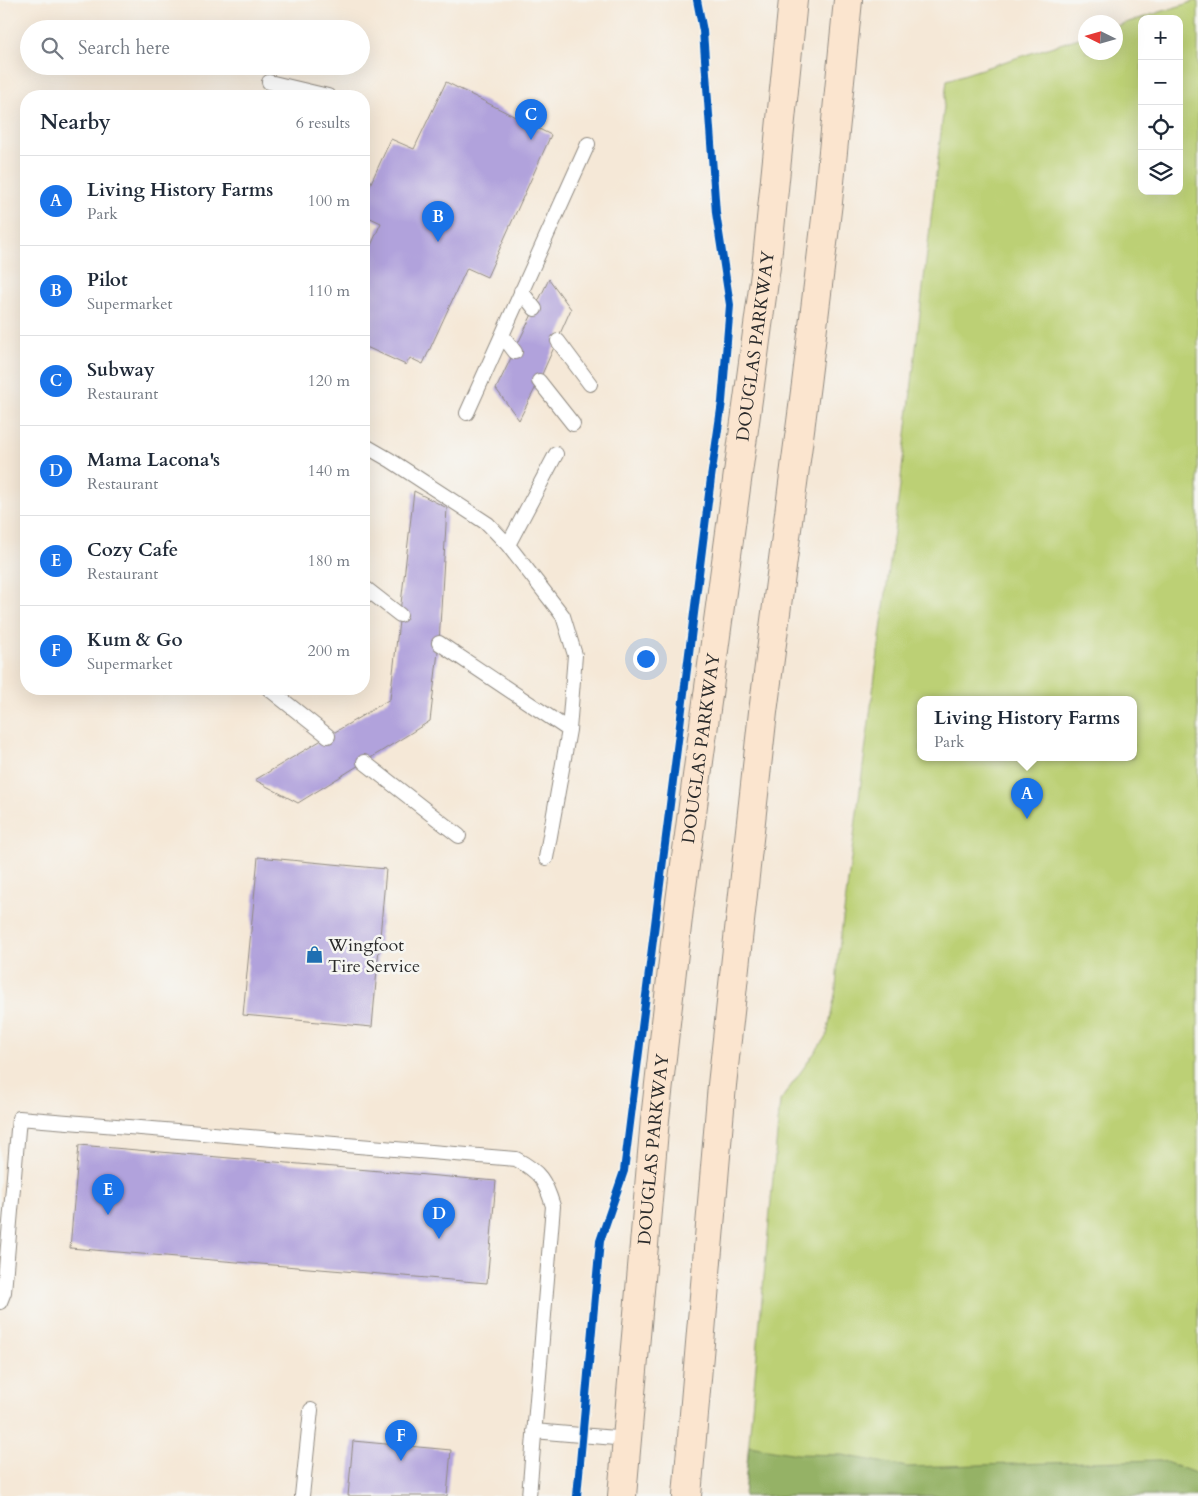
<!DOCTYPE html>
<meta charset="utf-8">
<style>
body{margin:0;font-family:Cardo,serif;background:#f2f2f3;color:#1f2937}
.controls{position:absolute;right:15px;top:15px;display:grid;overflow:hidden;border-radius:10px;box-shadow:0 5px 20px #0002}
.controls button{width:45px;height:45px;display:grid;place-items:center;padding:0;border:0;border-bottom:1px solid #e0e1e3;background:#fff;color:#1f2937;font:25px sans-serif}
.compass{position:absolute;left:1078px;top:15px;width:45px;height:45px;border-radius:50%;background:#fff;box-shadow:0 5px 20px #0002;rotate:275deg}
.you{position:absolute;left:645px;top:658px;width:18px;height:18px;margin:-12px;border:4px solid #fff;border-radius:50%;background:#1a73e8;box-shadow:0 0 0 8px #1a73e833}
.badge{display:grid;place-items:center;width:32px;height:32px;border-radius:50%;background:#1a73e8;color:#fff;font-size:16px;font-weight:700}
.pin{position:absolute;translate:-50% -41px;filter:drop-shadow(0 1px 2px #0008)}
.pin::after{content:'';position:absolute;top:26px;width:18px;height:15px;background:inherit;clip-path:polygon(0 0,100% 0,50% 100%)}
.popup{position:absolute;left:917px;top:696px;width:220px;height:65px;box-sizing:border-box;display:grid;place-content:center;border-radius:10px;background:#fff;filter:drop-shadow(0 1px 4px #0005);font-size:16px;white-space:nowrap;color:#747a83}
.popup b{font-size:19px;color:#1f2937}
.popup::after{content:'';position:absolute;left:50%;top:100%;margin-left:-10px;border:10px solid transparent;border-top-color:#fff}
.list{margin:0;padding:0;list-style:none}
h2{display:flex;justify-content:space-between;align-items:center;height:65px;margin:0;padding:0 20px;font-size:21px}
h2 small{font-size:16px;font-weight:400;color:#747a83}
.list li{display:grid;grid-template-columns:32px 1fr auto;gap:15px;align-items:center;box-sizing:border-box;height:90px;padding:0 20px;border-top:1px solid #e0e1e3}
.list b{display:block;font-size:19px;white-space:nowrap}
.list p{margin:0;font-size:16px;white-space:nowrap;color:#747a83}
.list em{font-size:16px;font-style:normal;color:#747a83}
.icon{flex:none;width:28px;height:28px;fill:none;stroke:currentColor;stroke-width:2;stroke-linecap:round;stroke-linejoin:round}
.map{position:relative;flex:none;width:1198px;height:1496px;overflow:hidden}
.search{position:absolute;background:#fff;box-shadow:0 5px 20px #0002;left:20px;top:20px;width:350px;height:55px;display:flex;align-items:center;gap:12px;box-sizing:border-box;padding:0 18px;border-radius:28px;color:#747a83;font-size:19px}
.panel{position:absolute;background:#fff;box-shadow:0 5px 20px #0002;left:20px;top:90px;width:350px;height:605px;border-radius:20px}
.map>svg:first-child{display:block}
.green{fill:#bcd074;stroke:#747e50;fill-rule:evenodd}
.forest{fill:#95b266;stroke:#606e48}
.building{fill:#b1a2dc}
.lines{fill:none;stroke-linecap:round;stroke-linejoin:round}
.service-casing{stroke:#908a81;stroke-width:16}
.secondary-casing{stroke:#908a81;stroke-width:30}
.service{stroke:#fff;stroke-width:14}
.secondary{stroke:#fbe5cf;stroke-width:28}
.cycleway-casing{stroke:#f6f6f2;stroke-width:11}
.cycleway{stroke:#0057b8;stroke-width:8}
.labels{text-anchor:middle;stroke-width:5;stroke-linejoin:round;paint-order:stroke}
.street-label{font-size:18px;fill:#2b2b2b;stroke:#f6f6f2}
.poi-label{font-size:18px;fill:#2b2b2b;stroke:#f6f6f2;text-anchor:start}
</style>
<div class="map">
<svg width="1198" height="1496" viewBox="0 0 1198 1496">
<rect width="100%" height="100%" fill="#f6f6f2"/>
<filter id="ink" filterUnits="userSpaceOnUse"><feTurbulence type="fractalNoise" baseFrequency=".02" numOctaves="2"/><feDisplacementMap in="SourceGraphic" scale="10" xChannelSelector="R" yChannelSelector="G"/><feConvolveMatrix kernelMatrix="1 2 1 2 8 2 1 2 1" color-interpolation-filters="sRGB"/></filter>
<filter id="wash" filterUnits="userSpaceOnUse"><feTurbulence type="fractalNoise" baseFrequency=".0096" numOctaves="4" result="noise"/><feDisplacementMap in="SourceGraphic" scale="20" xChannelSelector="R" yChannelSelector="G"/><feGaussianBlur stdDeviation="1.12" result="paint"/><feColorMatrix in="noise" values="0 0 0 0 0 0 0 0 0 0 0 0 0 0 0 0 0 1.4 0 .05"/><feComposite in="paint" operator="in"/></filter>
<g filter="url(#wash)">
<rect width="100%" height="100%" fill="#f5e8d7"/>
<path class="green" d="M 1198,0 L 1198,1496 L 744,1496 L 780,1101 L 827,1035 L 836,989 L 838,957 L 900,486 L 947,80 L 1085,36 L 1086,52 L 1116,52 L 1116,26 ZM 1142,19 L 1179,19 L 1179,191 L 1142,191 ZM 921,700 L 1133,700 L 1133,758 L 921,758 Z"/>
<path class="forest" d="M 749,1446 L 797,1454 L 842,1455 L 907,1467 L 1160,1460 L 1198,1474 L 1198,1496 L 744,1496 Z"/>
<g id="blocks">
<path class="building" d="M 446,82 L 551,135 L 487,277 L 467,268 L 423,364 L 410,358 L 406,365 L 364,346 L 364,261 L 381,223 L 364,215 L 364,198 L 391,139 L 414,149 Z
M 549,279 L 571,309 L 539,381 L 519,420 L 496,389 Z
M 414,491 L 447,508 L 439,643 L 430,721 L 298,803 L 255,780 L 390,699 Z
M 258,857 L 386,869 L 372,1027 L 243,1015 Z
M 79,1145 L 496,1181 L 487,1283 L 70,1248 Z
M 353,1441 L 451,1450 L 447,1496 L 348,1496 Z"/>
</g>
</g>
<g filter="url(#ink)">
<use href="#blocks" fill-opacity="0" stroke="#908a81" stroke-width="1"/>
<g class="lines">
<defs>
<path id="service" d="M 269,82 L 328,96
M 521,291 L 535,309
M 502,335 L 515,352
M 558,341 L 590,384
M 539,381 L 573,424
M 467,413 L 588,144
M 364,445 L 390,460 L 488,524 L 508,545 L 563,616 L 575,655 L 569,730 L 546,858
M 508,545 L 556,454
M 364,587 L 400,615
M 439,643 L 569,730
M 269,689 L 328,736
M 364,762 L 459,836
M 0,1302 L 4,1292 L 19,1118 L 516,1159 C 540,1172 545,1180 553,1206 L 529,1496
M 534,1431 L 627,1439
M 302,1496 L 311,1410"/>
<g id="secondary">
<path id="s1" d="M 622,1496 L 655,1119 L 679,909 L 767,259 L 793,0"/>
<path d="M 687,1496 L 722,1085 L 763,712 L 806,384 L 828,202 L 848,0"/>
</g>
</defs>
<use href="#service" class="service-casing"/>
<use href="#secondary" class="secondary-casing"/>
<use href="#service" class="service"/>
<use href="#secondary" class="secondary"/>
<defs>
<path id="cycleway" d="M 577,1496 L 600,1241 L 624,1171 L 711,478 L 722,402 L 730,305 L 716,213 L 703,31 L 697,0"/>
</defs>
<use href="#cycleway" class="cycleway-casing"/>
<use href="#cycleway" class="cycleway"/>
</g>
</g>
<defs>
<symbol id="shop-bare" viewBox="-9 -9 18 18"><path d="M-5-2.5h2.3a2.7 3.5 0 0 1 5.4 0H5L5.5 6h-11ZM-1.5-2.5h3a1.5 2.3 0 0 0-3 0Z" fill="#1f6fb2" stroke="#f6f6f2" stroke-width="2.5" paint-order="stroke"/></symbol>
</defs>
<g fill-rule="evenodd">
<use href="#shop-bare" x="302" y="942" width="25" height="25"/>
</g>
<g class="labels">
<g class="street-label">
<text dy="6" stroke="none"><textPath href="#s1" startOffset="1158">DOUGLAS PARKWAY</textPath></text>
<text dy="6" stroke="none"><textPath href="#s1" startOffset="752">DOUGLAS PARKWAY</textPath></text>
<text dy="6" stroke="none"><textPath href="#s1" startOffset="348">DOUGLAS PARKWAY</textPath></text>
</g>
<g class="poi-label">
<text x="328" y="951">Wingfoot<tspan x="328" dy="21">Tire Service</tspan></text>
</g>
</g>
</svg>
<div class="controls">
<button>+</button>
<button>−</button>
<button><svg class="icon" aria-label="locate" viewBox="0 0 24 24"><circle cx="12" cy="12" r="6"/><path d="M12 2v4M12 18v4M2 12h4M18 12h4"/></svg></button>
<button><svg class="icon" aria-label="layers" viewBox="0 0 24 24"><path d="M12 4l9 5-9 5-9-5zM3 14l9 5 9-5"/></svg></button>
</div>
<svg class="compass" viewBox="-18 -18 36 36"><path d="M0-13l5 13h-10z" fill="#e53935"/><path d="M0 13l5-13h-10z" fill="#747a83"/></svg>
<div class="you"></div>
<div class="pin badge" style="left:1027px;top:819px">A</div>
<div class="popup"><b>Living History Farms</b>Park</div>
<div class="pin badge" style="left:438px;top:242px">B</div>
<div class="pin badge" style="left:531px;top:140px">C</div>
<div class="pin badge" style="left:439px;top:1239px">D</div>
<div class="pin badge" style="left:108px;top:1215px">E</div>
<div class="pin badge" style="left:401px;top:1461px">F</div>
<div class="search"><svg class="icon" aria-label="search" viewBox="0 0 24 24"><circle cx="10" cy="10" r="6"/><path d="M15 15l6 6"/></svg>Search here</div>
<section class="panel">
<h2>Nearby<small>6 results</small></h2>
<ul class="list">
<li><span class="badge">A</span><div><b>Living History Farms</b><p>Park</p></div><em>100 m</em></li>
<li><span class="badge">B</span><div><b>Pilot</b><p>Supermarket</p></div><em>110 m</em></li>
<li><span class="badge">C</span><div><b>Subway</b><p>Restaurant</p></div><em>120 m</em></li>
<li><span class="badge">D</span><div><b>Mama Lacona's</b><p>Restaurant</p></div><em>140 m</em></li>
<li><span class="badge">E</span><div><b>Cozy Cafe</b><p>Restaurant</p></div><em>180 m</em></li>
<li><span class="badge">F</span><div><b>Kum &amp; Go</b><p>Supermarket</p></div><em>200 m</em></li>
</ul>
</section>
</div>
